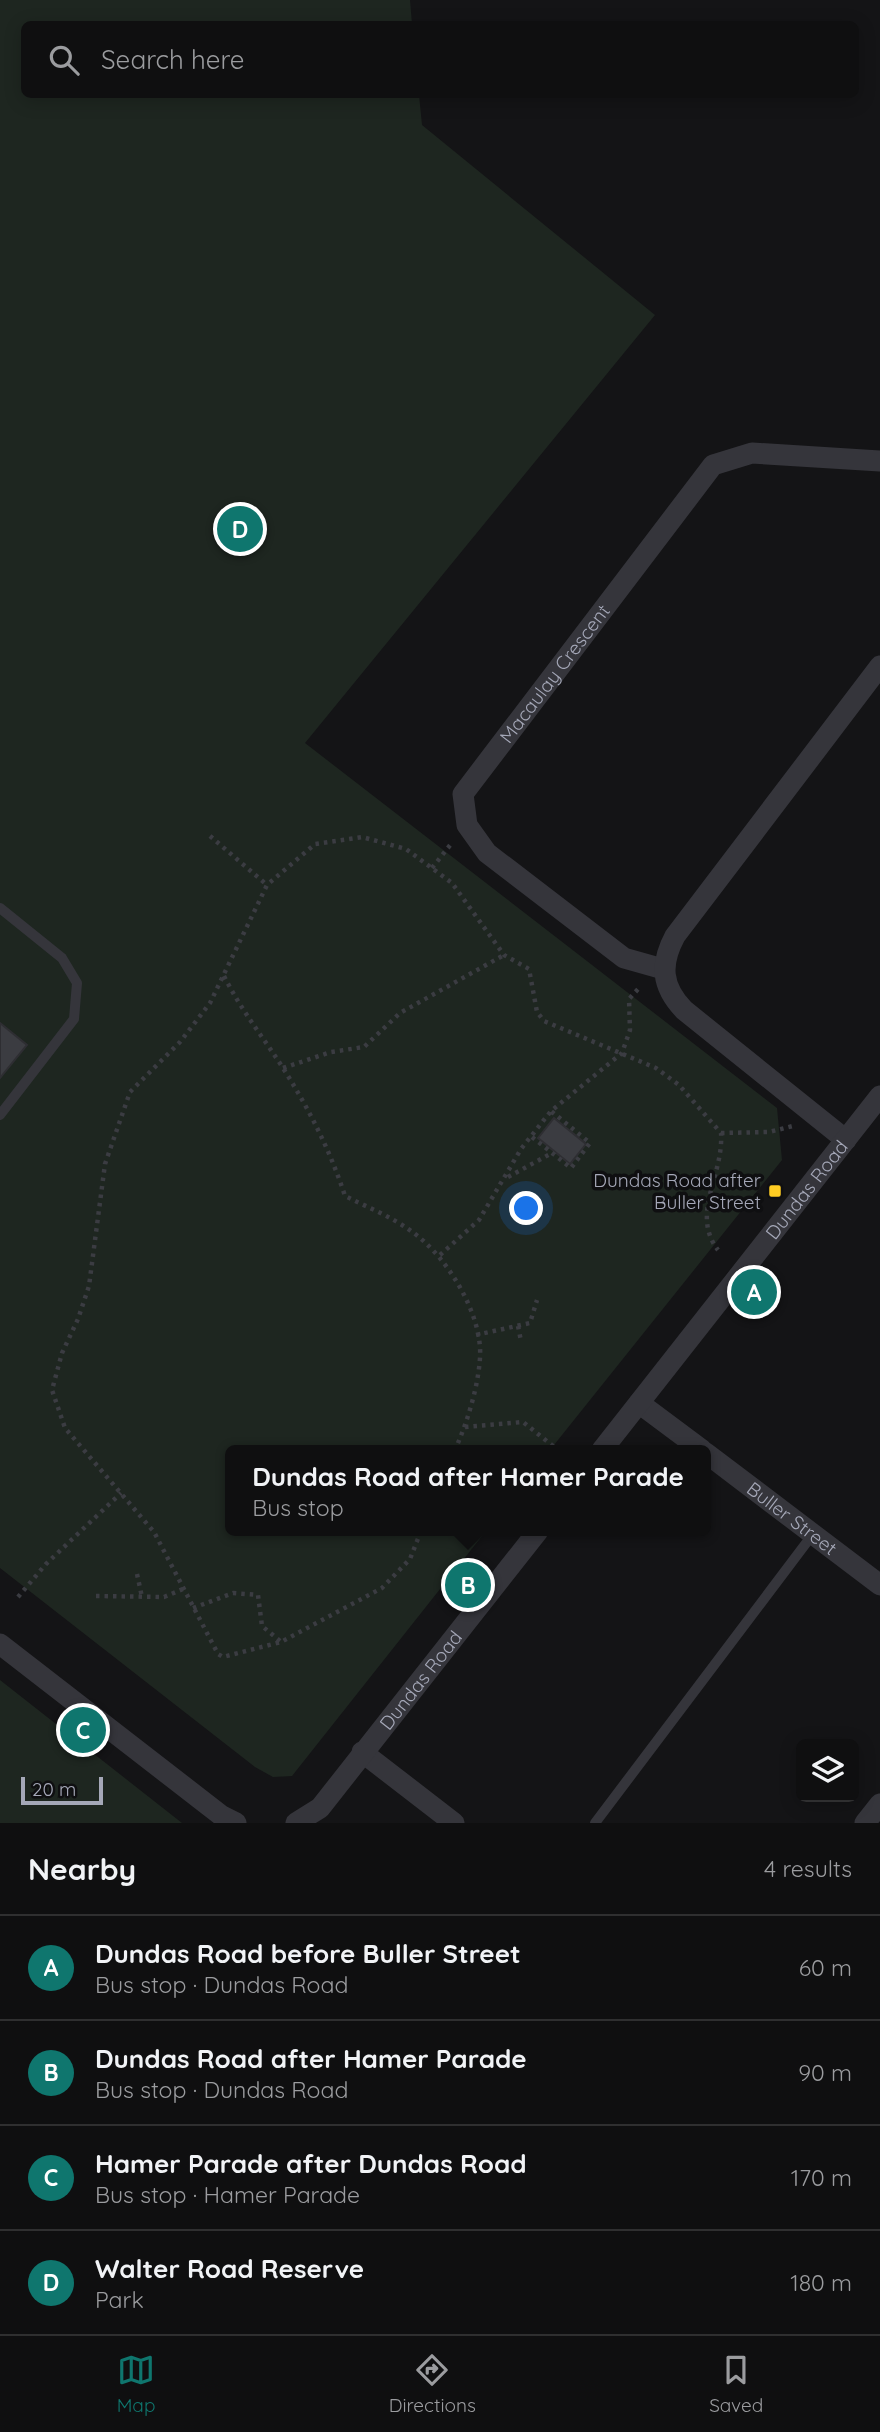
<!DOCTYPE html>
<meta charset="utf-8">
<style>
body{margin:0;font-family:Quicksand,sans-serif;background:#181819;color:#f1f3f6}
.controls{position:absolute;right:21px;bottom:21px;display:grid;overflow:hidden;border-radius:10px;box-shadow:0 4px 18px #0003}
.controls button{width:63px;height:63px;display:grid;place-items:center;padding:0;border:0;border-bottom:2px solid #2f2f30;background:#0f0f10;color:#f1f3f6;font:35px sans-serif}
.scale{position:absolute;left:21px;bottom:18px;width:82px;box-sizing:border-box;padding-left:7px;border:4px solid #a5a8b8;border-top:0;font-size:19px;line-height:24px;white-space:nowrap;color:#a5a8b8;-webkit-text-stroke:5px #0f0f11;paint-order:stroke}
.you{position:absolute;left:527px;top:1209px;width:24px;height:24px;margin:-18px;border:5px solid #fff;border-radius:50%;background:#1a73e8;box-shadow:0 0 0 10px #1a73e833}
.badge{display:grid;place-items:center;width:46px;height:46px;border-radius:50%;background:#0f766e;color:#fff;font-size:23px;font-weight:700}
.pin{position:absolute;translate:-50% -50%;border:4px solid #fff;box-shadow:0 2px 7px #0006}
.popup{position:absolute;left:225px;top:1445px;width:486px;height:91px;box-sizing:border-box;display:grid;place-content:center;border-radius:10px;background:#0f0f10;filter:drop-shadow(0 2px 5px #0005);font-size:23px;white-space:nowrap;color:#9b9c9f}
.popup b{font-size:26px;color:#f1f3f6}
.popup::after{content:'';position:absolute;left:50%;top:100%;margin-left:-14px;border:14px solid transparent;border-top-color:#0f0f10}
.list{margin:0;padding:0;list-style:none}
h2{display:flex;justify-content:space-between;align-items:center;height:91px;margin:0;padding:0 28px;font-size:30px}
h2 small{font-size:23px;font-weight:400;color:#9b9c9f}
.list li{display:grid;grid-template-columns:46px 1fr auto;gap:21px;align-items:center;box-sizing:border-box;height:105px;padding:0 28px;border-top:2px solid #2f2f30}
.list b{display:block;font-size:26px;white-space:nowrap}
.list p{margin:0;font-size:23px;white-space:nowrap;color:#9b9c9f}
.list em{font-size:23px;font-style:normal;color:#9b9c9f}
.icon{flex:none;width:38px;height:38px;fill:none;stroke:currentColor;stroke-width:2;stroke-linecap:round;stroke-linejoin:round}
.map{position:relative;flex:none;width:880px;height:1823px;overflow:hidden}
.search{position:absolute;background:#0f0f10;box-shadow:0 4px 18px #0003;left:21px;right:21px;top:21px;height:77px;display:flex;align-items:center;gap:18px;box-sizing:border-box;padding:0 24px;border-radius:10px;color:#9b9c9f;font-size:26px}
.sheet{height:511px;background:#0f0f10}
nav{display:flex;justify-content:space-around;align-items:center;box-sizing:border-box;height:98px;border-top:2px solid #2f2f30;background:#0f0f10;font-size:19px;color:#9b9c9f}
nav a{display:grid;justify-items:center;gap:4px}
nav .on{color:#0f766e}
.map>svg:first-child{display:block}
.green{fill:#1e2620}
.building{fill:#3b3c41;stroke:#2e2e32;stroke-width:2}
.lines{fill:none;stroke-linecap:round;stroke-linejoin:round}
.path{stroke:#3b3c42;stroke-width:4.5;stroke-dasharray:3.5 5;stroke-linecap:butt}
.lane{stroke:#35353b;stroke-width:10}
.street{stroke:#35353b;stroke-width:21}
.poi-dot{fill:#ffcd23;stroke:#0f0f11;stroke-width:2.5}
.labels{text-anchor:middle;stroke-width:7;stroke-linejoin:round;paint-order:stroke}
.street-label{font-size:19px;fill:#a5a8b8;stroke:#0f0f11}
.poi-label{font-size:19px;fill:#a5a8b8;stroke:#0f0f11;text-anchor:end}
</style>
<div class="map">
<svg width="880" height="1823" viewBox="0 0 880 1823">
<rect width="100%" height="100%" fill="#141416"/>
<path class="green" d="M 0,0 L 410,0 L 412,24 L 24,24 L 24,94 L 419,95 L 422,125 L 655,315 L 305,743 L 777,1108 L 782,1160 L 550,1450 L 230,1450 L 230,1531 L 486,1531 L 292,1776 L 273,1777 L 255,1767 L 0,1568 Z
M 0,1680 L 182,1823 L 0,1823 Z"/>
<path class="building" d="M 0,1023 L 27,1045 L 0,1078 Z
M 554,1118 L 586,1144 L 570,1164 L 538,1138 Z"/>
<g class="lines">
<path class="path" d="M 210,836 L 267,885
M 432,868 L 451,844
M 224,976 C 241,1010 263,1037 283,1068 C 309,1109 330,1150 345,1196 C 367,1207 392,1217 411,1231 C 446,1255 483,1314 480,1358 C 478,1388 467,1423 455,1450
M 283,1068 L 331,1052 L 364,1047 L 400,1013 L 504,955
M 721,1133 L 769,1132 L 793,1126
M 532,1137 L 571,1168 L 590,1143 L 551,1111
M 508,1177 L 552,1153
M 440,1255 L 479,1220 L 521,1149 L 551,1111 L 622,1053 L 630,1030 L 629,999 L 640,987
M 518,1326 L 521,1341
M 476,1335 L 530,1323 L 537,1300
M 465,1427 L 523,1422 L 558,1450
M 421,1531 L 410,1559 L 382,1588 L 281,1642 L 223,1657 L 218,1654 L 154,1532 L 65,1428 L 52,1390 L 62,1353 L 78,1319 L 89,1286 L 105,1164 L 130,1092 L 180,1042 L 210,1003 L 267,885 L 315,844 L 362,837 L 406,849 L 452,883 L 504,955 L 529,969 L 537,1012 L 544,1021 L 656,1068 L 679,1085 L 721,1133 C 724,1175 690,1214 718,1250
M 137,1574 L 142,1597
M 96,1596 L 164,1597 L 183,1589
M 18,1597 L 46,1564 L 121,1493
M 193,1608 L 233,1593 L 258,1595 L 262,1626 L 280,1641"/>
<path class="lane" d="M 0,908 L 62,958 L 77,983 L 74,1019 L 0,1115
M 595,1823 L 813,1534"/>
<g class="street">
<path id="s1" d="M 663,969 L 624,958 L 487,853 L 467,825 L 463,794 L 713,465 L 752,453 L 880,461"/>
<path d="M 846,1140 L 684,1010 C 661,986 660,964 675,936 L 880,666"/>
<path d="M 639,1403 L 702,1450"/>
<path id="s2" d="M 602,1450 L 880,1096"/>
<path id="s3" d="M 706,1453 L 880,1585"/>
<path d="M 0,1644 L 222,1816 L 236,1823"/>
<path d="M 362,1752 L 454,1823"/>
<path id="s4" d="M 296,1823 L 320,1808 L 538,1531"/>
<path d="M 865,1823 L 880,1804"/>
</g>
</g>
<rect class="poi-dot" x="768" y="1184" width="14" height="14" rx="3.5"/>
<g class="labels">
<g class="street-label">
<text dy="7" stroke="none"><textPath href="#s1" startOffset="430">Macaulay Crescent</textPath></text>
<text dy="7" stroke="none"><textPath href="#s2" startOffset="331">Dundas Road</textPath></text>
<text dy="7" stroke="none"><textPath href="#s3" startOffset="108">Buller Street</textPath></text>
<text dy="7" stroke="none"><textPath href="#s4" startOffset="191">Dundas Road</textPath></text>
</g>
<g class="poi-label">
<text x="761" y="1187">Dundas Road after<tspan x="761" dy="22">Buller Street</tspan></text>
</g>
</g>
</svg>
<div class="controls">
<button><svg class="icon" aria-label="layers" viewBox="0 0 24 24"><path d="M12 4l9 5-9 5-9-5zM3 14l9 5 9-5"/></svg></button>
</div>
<div class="scale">20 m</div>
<div class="you"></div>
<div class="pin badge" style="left:754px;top:1292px">A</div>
<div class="pin badge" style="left:468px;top:1585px">B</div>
<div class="popup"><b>Dundas Road after Hamer Parade</b>Bus stop</div>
<div class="pin badge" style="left:83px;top:1730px">C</div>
<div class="pin badge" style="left:240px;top:529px">D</div>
<div class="search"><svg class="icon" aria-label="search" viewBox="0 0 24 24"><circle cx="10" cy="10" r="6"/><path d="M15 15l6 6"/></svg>Search here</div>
</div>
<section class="sheet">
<h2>Nearby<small>4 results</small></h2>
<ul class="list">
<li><span class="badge">A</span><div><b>Dundas Road before Buller Street</b><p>Bus stop · Dundas Road</p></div><em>60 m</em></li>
<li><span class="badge">B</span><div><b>Dundas Road after Hamer Parade</b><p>Bus stop · Dundas Road</p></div><em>90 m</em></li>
<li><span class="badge">C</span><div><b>Hamer Parade after Dundas Road</b><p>Bus stop · Hamer Parade</p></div><em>170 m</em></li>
<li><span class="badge">D</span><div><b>Walter Road Reserve</b><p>Park</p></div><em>180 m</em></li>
</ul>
</section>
<nav>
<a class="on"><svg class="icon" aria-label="map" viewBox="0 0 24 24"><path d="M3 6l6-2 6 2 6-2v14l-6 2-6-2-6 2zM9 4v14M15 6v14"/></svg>Map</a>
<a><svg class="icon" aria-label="directions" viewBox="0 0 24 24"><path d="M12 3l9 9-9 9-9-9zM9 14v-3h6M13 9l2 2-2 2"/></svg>Directions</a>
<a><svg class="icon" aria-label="saved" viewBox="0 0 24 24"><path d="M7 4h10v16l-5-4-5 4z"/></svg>Saved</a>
</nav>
